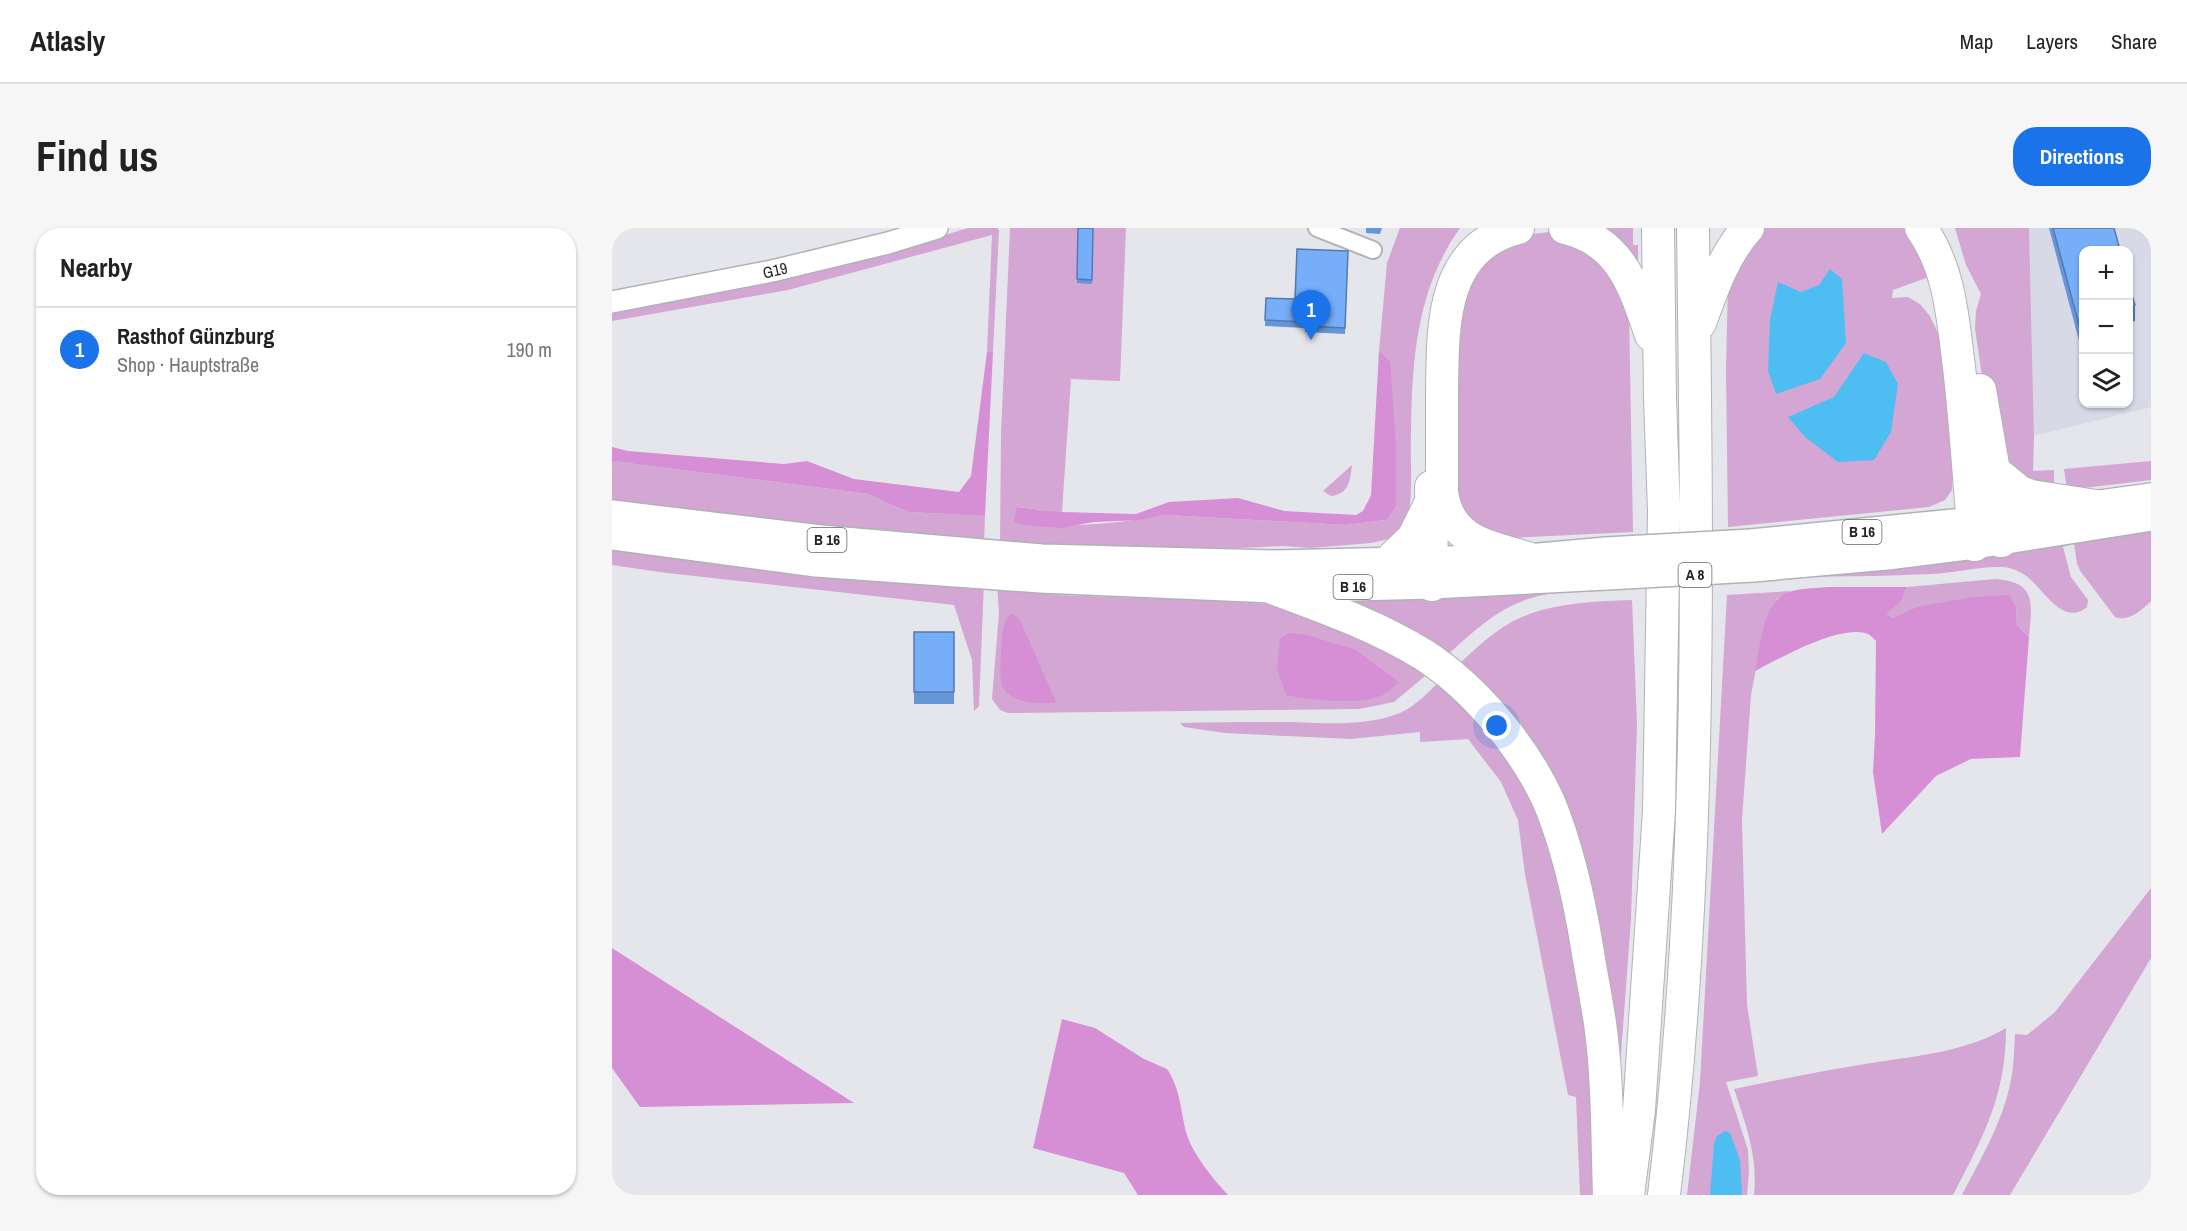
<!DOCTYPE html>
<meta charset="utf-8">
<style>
body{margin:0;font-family:"Archivo Narrow",sans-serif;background:#f6f6f6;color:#222}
.controls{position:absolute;right:18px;top:18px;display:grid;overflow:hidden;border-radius:12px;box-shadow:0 2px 4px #0004}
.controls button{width:54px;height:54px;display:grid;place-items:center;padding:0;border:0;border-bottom:2px solid #e0e0e0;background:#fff;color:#222;font:30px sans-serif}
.you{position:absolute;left:885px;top:498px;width:21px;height:21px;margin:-15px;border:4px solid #fff;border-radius:50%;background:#1a73e8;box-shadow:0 0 0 9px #1a73e833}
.badge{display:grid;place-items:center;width:39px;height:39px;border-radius:50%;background:#1a73e8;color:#fff;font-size:20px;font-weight:700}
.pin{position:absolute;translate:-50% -50px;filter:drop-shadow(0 2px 3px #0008)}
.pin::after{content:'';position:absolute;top:32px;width:21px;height:18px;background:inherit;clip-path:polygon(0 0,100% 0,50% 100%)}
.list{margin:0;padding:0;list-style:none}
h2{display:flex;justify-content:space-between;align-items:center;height:78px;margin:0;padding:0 24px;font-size:26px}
h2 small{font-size:20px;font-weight:400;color:#767676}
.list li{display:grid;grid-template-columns:39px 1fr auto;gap:18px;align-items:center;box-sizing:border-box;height:84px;padding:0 24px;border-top:2px solid #e0e0e0}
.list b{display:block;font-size:22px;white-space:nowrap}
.list p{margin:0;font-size:20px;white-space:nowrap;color:#767676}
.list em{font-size:20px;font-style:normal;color:#767676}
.icon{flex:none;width:33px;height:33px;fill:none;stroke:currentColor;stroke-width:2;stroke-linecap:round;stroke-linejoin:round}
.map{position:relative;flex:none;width:1539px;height:967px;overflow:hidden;border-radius:24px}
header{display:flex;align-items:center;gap:36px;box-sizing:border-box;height:84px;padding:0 30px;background:#fff;border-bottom:2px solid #e0e0e0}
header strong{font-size:28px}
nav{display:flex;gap:33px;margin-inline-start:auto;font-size:21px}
.intro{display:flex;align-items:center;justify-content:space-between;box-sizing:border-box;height:144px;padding:0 36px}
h1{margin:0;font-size:42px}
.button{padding:15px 27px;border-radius:24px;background:#1a73e8;color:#fff;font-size:21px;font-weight:700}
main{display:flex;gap:36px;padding:0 36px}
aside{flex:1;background:#fff;border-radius:24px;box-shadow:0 2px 4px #0004}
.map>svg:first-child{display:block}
.built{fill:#d7d9e7;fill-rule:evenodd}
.green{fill:#d3a6d3}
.forest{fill:#d68fd5}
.water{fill:#4ebdf2}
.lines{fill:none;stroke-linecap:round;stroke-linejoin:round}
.minor-casing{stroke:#b1b2b8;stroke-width:20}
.tertiary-casing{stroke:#b1b2b8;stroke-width:24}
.primary-casing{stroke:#b1b2b8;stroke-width:30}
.motorway-casing{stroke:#b1b2b8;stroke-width:34}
.minor{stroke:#fff;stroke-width:16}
.tertiary{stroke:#fff;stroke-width:21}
.primary{stroke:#fff;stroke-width:27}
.motorway{stroke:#fff;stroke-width:32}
.primary-bridge-casing{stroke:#b1b2b8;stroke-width:30;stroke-linecap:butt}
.primary-bridge{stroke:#fff;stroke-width:27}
.wall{fill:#6596d7}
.shaded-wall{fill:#537aaf}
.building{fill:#76aefa;stroke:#537aaf;stroke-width:1.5}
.labels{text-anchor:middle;stroke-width:4.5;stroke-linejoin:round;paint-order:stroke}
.shield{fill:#fff;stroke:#666667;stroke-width:1.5}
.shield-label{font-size:15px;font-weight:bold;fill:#242426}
.street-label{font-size:16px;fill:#242426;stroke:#fff}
</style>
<header>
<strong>Atlasly</strong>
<nav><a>Map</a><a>Layers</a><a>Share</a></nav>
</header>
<div class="intro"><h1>Find us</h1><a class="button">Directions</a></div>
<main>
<aside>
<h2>Nearby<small></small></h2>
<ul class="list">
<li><span class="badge">1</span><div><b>Rasthof Günzburg</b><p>Shop · Hauptstraße</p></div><em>190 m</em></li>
</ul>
</aside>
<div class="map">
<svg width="1539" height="967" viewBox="0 0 1539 967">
<rect width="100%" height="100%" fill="#e5e6ec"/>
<path class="built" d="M 1417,0 L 1539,0 L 1539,179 L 1422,208 ZM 1472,22 L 1516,22 L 1516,176 L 1472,176 Z"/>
<path class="green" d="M 356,0 L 385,0 L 387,2 L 381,124 L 375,124 L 380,7 L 176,62 L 0,93 L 0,82 C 63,72 127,63 189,48 C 245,34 301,17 356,0 Z
M 398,0 L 514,0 L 508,153 L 459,151 L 450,284 L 406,279 L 410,297 C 458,299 506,296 553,287 L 734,297 L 774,292 L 778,133 L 767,123 L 775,35 L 788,0 L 848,0 C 804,62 800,133 799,206 C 798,231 801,259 797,284 C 796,292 789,301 785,309 L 759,315 L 698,320 L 672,318 L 534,324 L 388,317 L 389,206 Z
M 981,0 L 1021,0 L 1021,17 L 1026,17 L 1026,44 Z
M 1145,0 L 1299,0 L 1317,49 L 1281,62 L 1280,70 L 1296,69 L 1308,76 L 1318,88 L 1330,114 L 1342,227 L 1340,262 L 1333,272 L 1317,279 L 1116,299 L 1114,141 L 1116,54 Z
M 1343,0 L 1417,0 L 1422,208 L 1421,243 L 1442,242 L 1442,264 L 1422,261 L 1389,232 L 1376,188 L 1363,101 L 1364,83 L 1369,66 L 1354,37 Z
M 938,4 L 980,18 L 1017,83 L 1021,304 L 879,311 L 843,282 L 840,89 L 857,44 L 912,7 Z
M 0,233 L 256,266 L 295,284 L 373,288 L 372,315 L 0,276 Z
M 1539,233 L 1539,252 L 1455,262 L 1452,241 Z
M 740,237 C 738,253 737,266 719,268 L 711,263 Z
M 1539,299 L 1539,373 C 1530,382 1517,394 1503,389 L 1469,344 L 1465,336 L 1462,315 L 1451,319 L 1459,349 L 1476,372 L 1475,379 C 1453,398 1433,365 1420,353 C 1412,345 1402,340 1391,339 C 1367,338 1343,345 1318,346 C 1260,349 1202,348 1143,350 Z
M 0,317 L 372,354 L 367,478 L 362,483 L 360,432 L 342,377 L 47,344 L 0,337 Z
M 1383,351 C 1425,354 1420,375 1417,409 L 1405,397 L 1404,379 L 1330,376 L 1304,379 L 1280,390 L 1275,386 L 1289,374 L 1295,359 Z
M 385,355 L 403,357 L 446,367 L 588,372 L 655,376 L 692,384 L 819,443 L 782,474 L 747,481 L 396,485 L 388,482 L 380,471 L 387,385 Z
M 954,362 C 942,365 928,367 916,371 C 884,381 856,408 831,431 L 694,368 Z
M 1178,363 L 1165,371 L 1149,414 L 1139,467 L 1130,592 L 1135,777 L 1146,848 L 1114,854 L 1136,922 L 1137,944 L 1135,967 L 1075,967 L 1088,854 L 1115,367 Z
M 1020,372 L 1025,496 L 1019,691 L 1007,853 L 977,671 L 843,440 C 863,421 884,400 910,389 C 943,375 984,373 1020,372 Z
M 830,451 L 862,481 L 935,592 L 978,790 L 986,967 L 968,967 L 964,869 L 956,867 L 913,646 L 906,592 L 889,554 L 856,511 L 808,514 L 808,504 L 739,511 L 613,505 L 572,499 L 568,495 C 603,494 638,494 674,494 C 710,495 753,499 788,485 C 804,478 817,463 830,451 Z
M 1539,660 L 1539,730 L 1398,967 L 1350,967 C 1369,930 1391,894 1399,852 C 1402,837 1402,821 1403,806 L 1415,807 L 1443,784 Z
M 1394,800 C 1394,868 1371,909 1341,967 L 1142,967 C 1146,929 1134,897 1122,861 C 1166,852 1209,843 1253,836 C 1301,828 1352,825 1394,800 Z"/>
<path class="forest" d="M 767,123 L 778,133 L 784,219 L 784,278 L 774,292 L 734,297 L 553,287 L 528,292 L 482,294 L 448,300 L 410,297 L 402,293 L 405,279 L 450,284 L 524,286 L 557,274 L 626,270 L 672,283 L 744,287 L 751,283 L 759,267 Z
M 375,124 L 381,124 L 373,288 L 295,284 L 256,266 L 0,233 L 0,219 L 16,223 L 172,236 L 195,233 L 242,251 L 347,264 L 359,248 Z
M 1217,359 L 1295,359 L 1289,374 L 1275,386 L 1280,390 L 1304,379 L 1361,369 L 1397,367 L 1404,379 L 1405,397 L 1417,409 L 1408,529 L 1359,531 L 1324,548 L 1270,606 L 1261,544 L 1263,507 L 1264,413 C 1261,410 1258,406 1253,405 C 1224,398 1169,430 1143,443 C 1148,419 1151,369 1180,363 C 1192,360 1205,360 1217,359 Z
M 399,385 L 408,392 L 444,474 C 427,477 398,476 390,457 C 387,448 389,434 389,424 C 390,410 389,396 399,385 Z
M 676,405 L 695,407 L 744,422 L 787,454 C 782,458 775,466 768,468 C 748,477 695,472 674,467 L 665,441 L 668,411 Z
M 0,720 L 242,875 L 28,879 L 0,840 Z
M 450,791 L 483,800 L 532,831 L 555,841 C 568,860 569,883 574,904 C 579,924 602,952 616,967 L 526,967 L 512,945 L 421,920 Z"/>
<path class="water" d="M 1218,41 L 1230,51 L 1234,115 L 1208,151 L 1164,166 L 1156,143 L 1158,92 L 1166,54 L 1189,64 L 1207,57 Z
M 1252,125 L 1274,134 L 1286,156 L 1279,204 L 1262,232 L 1226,234 L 1193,209 L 1176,189 L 1222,169 Z
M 1113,903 L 1118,905 L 1128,932 L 1130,967 L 1098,967 L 1102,916 L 1105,908 Z"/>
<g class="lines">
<defs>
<path id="minor" d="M 705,0 L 761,22"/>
<path id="tertiary" d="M 0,74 L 160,43 L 276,15 L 325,0"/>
<path id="primary" d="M 0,286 L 209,311 L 430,330 L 664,336 L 916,330 L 994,323
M 0,308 L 204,335 L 429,351 L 663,361 L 820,357 L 995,348
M 1139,315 L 1361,293 L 1539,269
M 1141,340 L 1275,328 L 1363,317 L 1539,289"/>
<path id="motorway" d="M 906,0 C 828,20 831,99 830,163 C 830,197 830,230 830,264 C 836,313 876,318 916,330
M 953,0 C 1009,13 1022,58 1039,107
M 1309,0 C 1338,40 1341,92 1347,139 C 1354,198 1357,258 1363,317
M 1088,95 C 1100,62 1112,26 1136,0
M 1368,162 L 1382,243 L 1389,313
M 1382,243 L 1408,264 L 1419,268 L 1484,278
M 819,259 L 820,357
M 778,332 L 801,310 L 818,276
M 663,361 C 714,380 765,398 812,427 C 863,460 912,519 937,574 C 956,620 967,670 975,719 C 979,744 984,769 988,795 C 996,852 995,910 997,967
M 1016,967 L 1027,882 L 1047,583 L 1052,283 L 1048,170 L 1046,0
M 1052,967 C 1091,647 1085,322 1081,0"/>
</defs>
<use href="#minor" class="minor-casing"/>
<use href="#tertiary" class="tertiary-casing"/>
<use href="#primary" class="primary-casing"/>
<use href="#motorway" class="motorway-casing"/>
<use href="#minor" class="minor"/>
<use href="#tertiary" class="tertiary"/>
<use href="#primary" class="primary"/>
<use href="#motorway" class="motorway"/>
<defs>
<path id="primary-bridge" d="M 994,323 L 1139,315
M 995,348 L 1141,340"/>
</defs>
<use href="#primary-bridge" class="primary-bridge-casing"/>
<use href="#primary-bridge" class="primary-bridge"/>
</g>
<path class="wall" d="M 0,0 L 15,0 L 15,1 L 0,1 Z
M 466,0 L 481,0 L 480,56 L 465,55 Z
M 754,0 L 770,0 L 768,6 L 754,5 Z
M 1437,0 L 1502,0 L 1472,22 L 1472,119 L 1469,120 Z
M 736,23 L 733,106 L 693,104 L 693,100 L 653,98 L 654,70 L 683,71 Z
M 302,404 L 342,404 L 342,476 L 302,476 Z"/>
<path class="shaded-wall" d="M 1523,77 L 1523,93 L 1519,94 L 1519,106 L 1516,107 L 1516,79 Z
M 1472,103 L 1472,119 L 1469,120 L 1469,104 Z"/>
<path class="building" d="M 466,0 L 481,0 L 480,52 L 465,51 Z
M 1441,0 L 1502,0 L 1508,22 L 1472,22 L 1472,103 L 1469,104 Z
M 685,21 L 736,23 L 733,100 L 693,98 L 693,94 L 653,92 L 654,70 L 683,71 Z
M 1516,55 L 1523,77 L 1516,79 Z
M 1516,79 L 1519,90 L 1516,91 Z
M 302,404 L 342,404 L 342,464 L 302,464 Z"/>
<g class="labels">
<g class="shield">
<rect x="1230.5" y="292" width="39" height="24" rx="4.5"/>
<rect x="195.5" y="300" width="39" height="24" rx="4.5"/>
<rect x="1066.5" y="335" width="33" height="24" rx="4.5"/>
<rect x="721.5" y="347" width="39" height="24" rx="4.5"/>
</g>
<g class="shield-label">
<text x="1250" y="309">B 16</text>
<text x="215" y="317">B 16</text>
<text x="1083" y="352">A 8</text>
<text x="741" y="364">B 16</text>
</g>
<g class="street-label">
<text transform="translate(163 42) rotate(-13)" y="6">G19</text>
</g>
</g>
</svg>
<div class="controls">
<button>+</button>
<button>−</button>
<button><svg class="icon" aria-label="layers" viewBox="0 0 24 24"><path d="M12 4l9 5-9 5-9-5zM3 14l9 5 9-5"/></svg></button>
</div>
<div class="you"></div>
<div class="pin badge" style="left:699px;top:112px">1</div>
</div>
</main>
